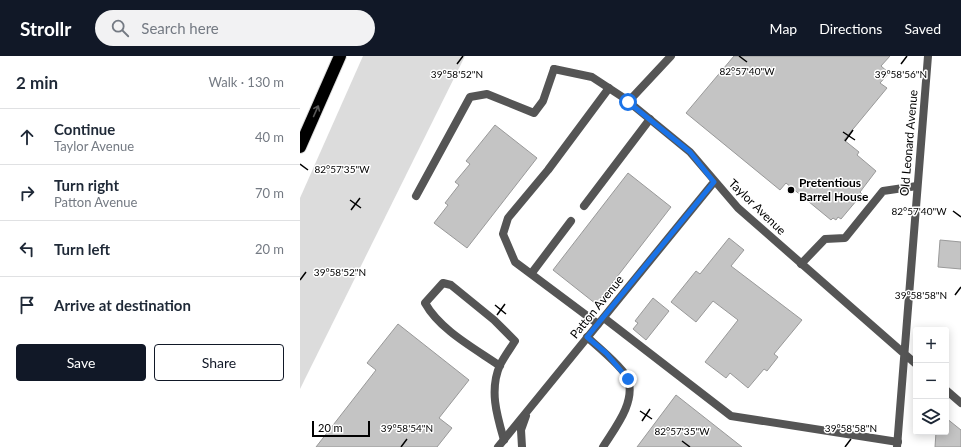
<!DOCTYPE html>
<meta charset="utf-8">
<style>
body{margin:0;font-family:Lato,sans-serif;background:#f2f2f3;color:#1f2937}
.controls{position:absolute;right:12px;bottom:12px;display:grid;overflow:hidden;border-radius:4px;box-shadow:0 2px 10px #0003}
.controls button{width:36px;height:36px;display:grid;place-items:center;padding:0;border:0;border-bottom:1px solid #e0e1e3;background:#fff;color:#1f2937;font:20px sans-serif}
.scale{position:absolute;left:12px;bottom:10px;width:58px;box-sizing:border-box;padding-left:4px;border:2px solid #000;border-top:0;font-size:11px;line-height:14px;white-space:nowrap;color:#000;-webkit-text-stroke:3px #fff;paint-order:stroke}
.stop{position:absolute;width:12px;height:12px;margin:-9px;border:3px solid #1a73e8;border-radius:50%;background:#fff}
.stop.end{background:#1a73e8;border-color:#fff;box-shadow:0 1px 4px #0008}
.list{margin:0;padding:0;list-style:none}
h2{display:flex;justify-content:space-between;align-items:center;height:52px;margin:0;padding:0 16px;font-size:17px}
h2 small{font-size:13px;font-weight:400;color:#747a83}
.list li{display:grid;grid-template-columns:26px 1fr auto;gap:12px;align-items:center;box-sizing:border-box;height:56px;padding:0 16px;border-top:1px solid #e0e1e3}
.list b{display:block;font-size:15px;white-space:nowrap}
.list p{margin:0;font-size:13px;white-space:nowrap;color:#747a83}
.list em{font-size:13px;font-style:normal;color:#747a83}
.actions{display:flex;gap:8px;padding:12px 16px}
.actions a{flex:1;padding:9px 0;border:1px solid #111827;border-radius:4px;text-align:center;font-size:14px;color:#111827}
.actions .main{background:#111827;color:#fff}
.icon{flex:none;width:22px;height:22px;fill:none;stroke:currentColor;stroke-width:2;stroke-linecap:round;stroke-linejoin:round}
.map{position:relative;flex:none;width:661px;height:391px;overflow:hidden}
header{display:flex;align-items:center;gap:24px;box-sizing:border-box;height:56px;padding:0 20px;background:#111827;color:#fff}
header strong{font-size:19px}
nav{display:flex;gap:22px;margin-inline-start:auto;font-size:14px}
.search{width:280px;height:36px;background:#f2f2f3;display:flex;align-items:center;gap:10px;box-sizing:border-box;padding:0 14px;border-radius:22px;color:#747a83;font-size:15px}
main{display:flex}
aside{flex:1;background:#fff}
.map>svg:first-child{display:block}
.green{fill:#dcdcdc}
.building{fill:#c4c4c4;stroke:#999}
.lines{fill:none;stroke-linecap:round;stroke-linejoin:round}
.motorway-casing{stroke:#dbdbdb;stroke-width:14}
.service{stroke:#555;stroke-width:8}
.minor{stroke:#555;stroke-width:8}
.motorway{stroke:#000;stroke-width:12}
.oneway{stroke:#595959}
.route{stroke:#1a73e8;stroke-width:5}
.ticks{fill:none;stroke:#000;stroke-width:1.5}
.poi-dot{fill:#000;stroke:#fff;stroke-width:1.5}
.labels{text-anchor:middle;stroke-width:3;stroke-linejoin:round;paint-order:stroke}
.street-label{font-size:12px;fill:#000;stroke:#fff}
.poi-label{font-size:12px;font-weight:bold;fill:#000;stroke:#fff;text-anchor:start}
.ticks-label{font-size:10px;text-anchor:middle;fill:#000;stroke:#fff;stroke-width:3;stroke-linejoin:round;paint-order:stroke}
</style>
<header>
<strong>Strollr</strong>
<div class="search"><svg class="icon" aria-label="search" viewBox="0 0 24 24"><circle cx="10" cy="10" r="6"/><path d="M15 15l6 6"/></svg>Search here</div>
<nav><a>Map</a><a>Directions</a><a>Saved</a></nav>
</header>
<main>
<aside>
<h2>2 min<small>Walk · 130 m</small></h2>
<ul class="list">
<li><svg class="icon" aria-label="ahead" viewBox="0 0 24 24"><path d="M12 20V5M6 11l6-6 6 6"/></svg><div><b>Continue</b><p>Taylor Avenue</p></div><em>40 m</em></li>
<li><svg class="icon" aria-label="right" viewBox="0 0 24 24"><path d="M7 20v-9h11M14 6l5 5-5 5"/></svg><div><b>Turn right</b><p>Patton Avenue</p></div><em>70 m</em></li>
<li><svg class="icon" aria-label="left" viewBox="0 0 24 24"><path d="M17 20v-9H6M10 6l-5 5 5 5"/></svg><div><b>Turn left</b></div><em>20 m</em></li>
<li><svg class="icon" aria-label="arrive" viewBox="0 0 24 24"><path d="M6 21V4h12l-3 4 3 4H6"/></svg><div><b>Arrive at destination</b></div></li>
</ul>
<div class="actions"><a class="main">Save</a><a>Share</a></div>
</aside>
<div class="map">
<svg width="661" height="391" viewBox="0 0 661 391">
<rect width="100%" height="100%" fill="#fff"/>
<path class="green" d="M 63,0 L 165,0 L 0,333 L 0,142 Z"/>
<path class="building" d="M 434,0 L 590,0 L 581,10 L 589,17 L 580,27 L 587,32 L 544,84 L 559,96 L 557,99 L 576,115 L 560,136 L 562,138 L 541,163 L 538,161 L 536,164 L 533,162 L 531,164 L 486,127 L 480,134 L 386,57 Z
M 195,69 L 237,102 L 167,192 L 134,167 L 148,149 L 145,147 L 159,129 L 155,126 L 170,108 L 166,105 Z
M 328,117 L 371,151 L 296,248 L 253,214 Z
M 429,182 L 444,194 L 431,210 L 502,264 L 474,298 L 478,301 L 467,315 L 464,313 L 448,332 L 430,317 L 426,322 L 405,306 L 438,264 L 413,245 L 396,266 L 371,246 L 396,215 L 400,218 Z
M 640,184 L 661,186 L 661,213 L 638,211 Z
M 353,242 L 369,255 L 346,284 L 333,273 L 338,267 L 335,265 Z
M 98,268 L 169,324 L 139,362 L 152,372 L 137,391 L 16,391 L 76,314 L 67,307 Z
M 376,339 L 442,391 L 337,391 Z
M 646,362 L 661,374 L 661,391 L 635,391 L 636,376 L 646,376 Z"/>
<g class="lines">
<defs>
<path id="motorway" d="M 0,91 L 40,0"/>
</defs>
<use href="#motorway" class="motorway-casing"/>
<path class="service" d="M 328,46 L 371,0
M 116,140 L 170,41 L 187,38 L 234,57 L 243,45 L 254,13
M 284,150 L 350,63
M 501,208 L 525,183 L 545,182 L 583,135 L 617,130
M 231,218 L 271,165
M 304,262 L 431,360 L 598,386
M 298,268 L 215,206 L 203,178 L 208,162 L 248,114 L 309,32
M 287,281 C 297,290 324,312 328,323 C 336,347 314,373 303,391
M 200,310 C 174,292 140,274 125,247 L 143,227 L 151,229 L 194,264 L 215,285 C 210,293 204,301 200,309 C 189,334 197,360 204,384"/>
<path class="minor" d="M 254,13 L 292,21 L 324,42 L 390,96 L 438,152 L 616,308
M 646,334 L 661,347
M 198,391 L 414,126
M 222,391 L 221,374 L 226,360
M 597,391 L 628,0"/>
<use href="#motorway" class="motorway"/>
</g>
<defs><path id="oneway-shaft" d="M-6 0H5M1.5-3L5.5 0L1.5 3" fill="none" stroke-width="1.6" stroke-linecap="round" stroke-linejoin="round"/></defs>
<use class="oneway" href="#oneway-shaft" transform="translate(16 55) rotate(-66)"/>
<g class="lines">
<path class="route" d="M 328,323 L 306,297 L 287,281 L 414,126 L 390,96 L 328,46"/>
</g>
<path class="ticks" d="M 439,0 L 447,6M 157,8 L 163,0M 601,8 L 607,0M 543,76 L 555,84M 545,85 L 553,74M 0,108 L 8,114M 50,144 L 61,152M 51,154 L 60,142M 653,155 L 661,161M 0,224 L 6,216M 655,239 L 661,231M 195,249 L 206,258M 197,259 L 205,248M 340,355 L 352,363M 342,365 L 350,353M 382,385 L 390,391M 101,391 L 107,383M 545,391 L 551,383"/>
<circle class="poi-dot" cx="491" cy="134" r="4"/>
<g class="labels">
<g class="street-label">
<text transform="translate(609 87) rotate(-85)" y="4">Old Leonard Avenue</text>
<text transform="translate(457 151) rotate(44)" y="4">Taylor Avenue</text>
<text transform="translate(297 251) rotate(-51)" y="4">Patton Avenue</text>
</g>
<g class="poi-label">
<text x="499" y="131">Pretentious<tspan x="499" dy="14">Barrel House</tspan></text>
</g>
</g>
<g class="ticks-label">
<text x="447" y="19">82°57'40"W</text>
<text x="601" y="22">39°58'56"N</text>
<text x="157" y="22">39°58'52"N</text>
<text x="42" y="117">82°57'35"W</text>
<text x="619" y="159">82°57'40"W</text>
<text x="40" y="220">39°58'52"N</text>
<text x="621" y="243">39°58'58"N</text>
<text x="107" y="376">39°58'54"N</text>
<text x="551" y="376">39°58'58"N</text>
<text x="382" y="379">82°57'35"W</text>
</g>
</svg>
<div class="controls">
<button>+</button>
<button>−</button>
<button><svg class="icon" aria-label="layers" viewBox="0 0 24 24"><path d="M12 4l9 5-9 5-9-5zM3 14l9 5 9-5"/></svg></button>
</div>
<div class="scale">20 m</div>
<div class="stop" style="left:328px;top:46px"></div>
<div class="stop end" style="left:328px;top:323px"></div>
</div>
</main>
